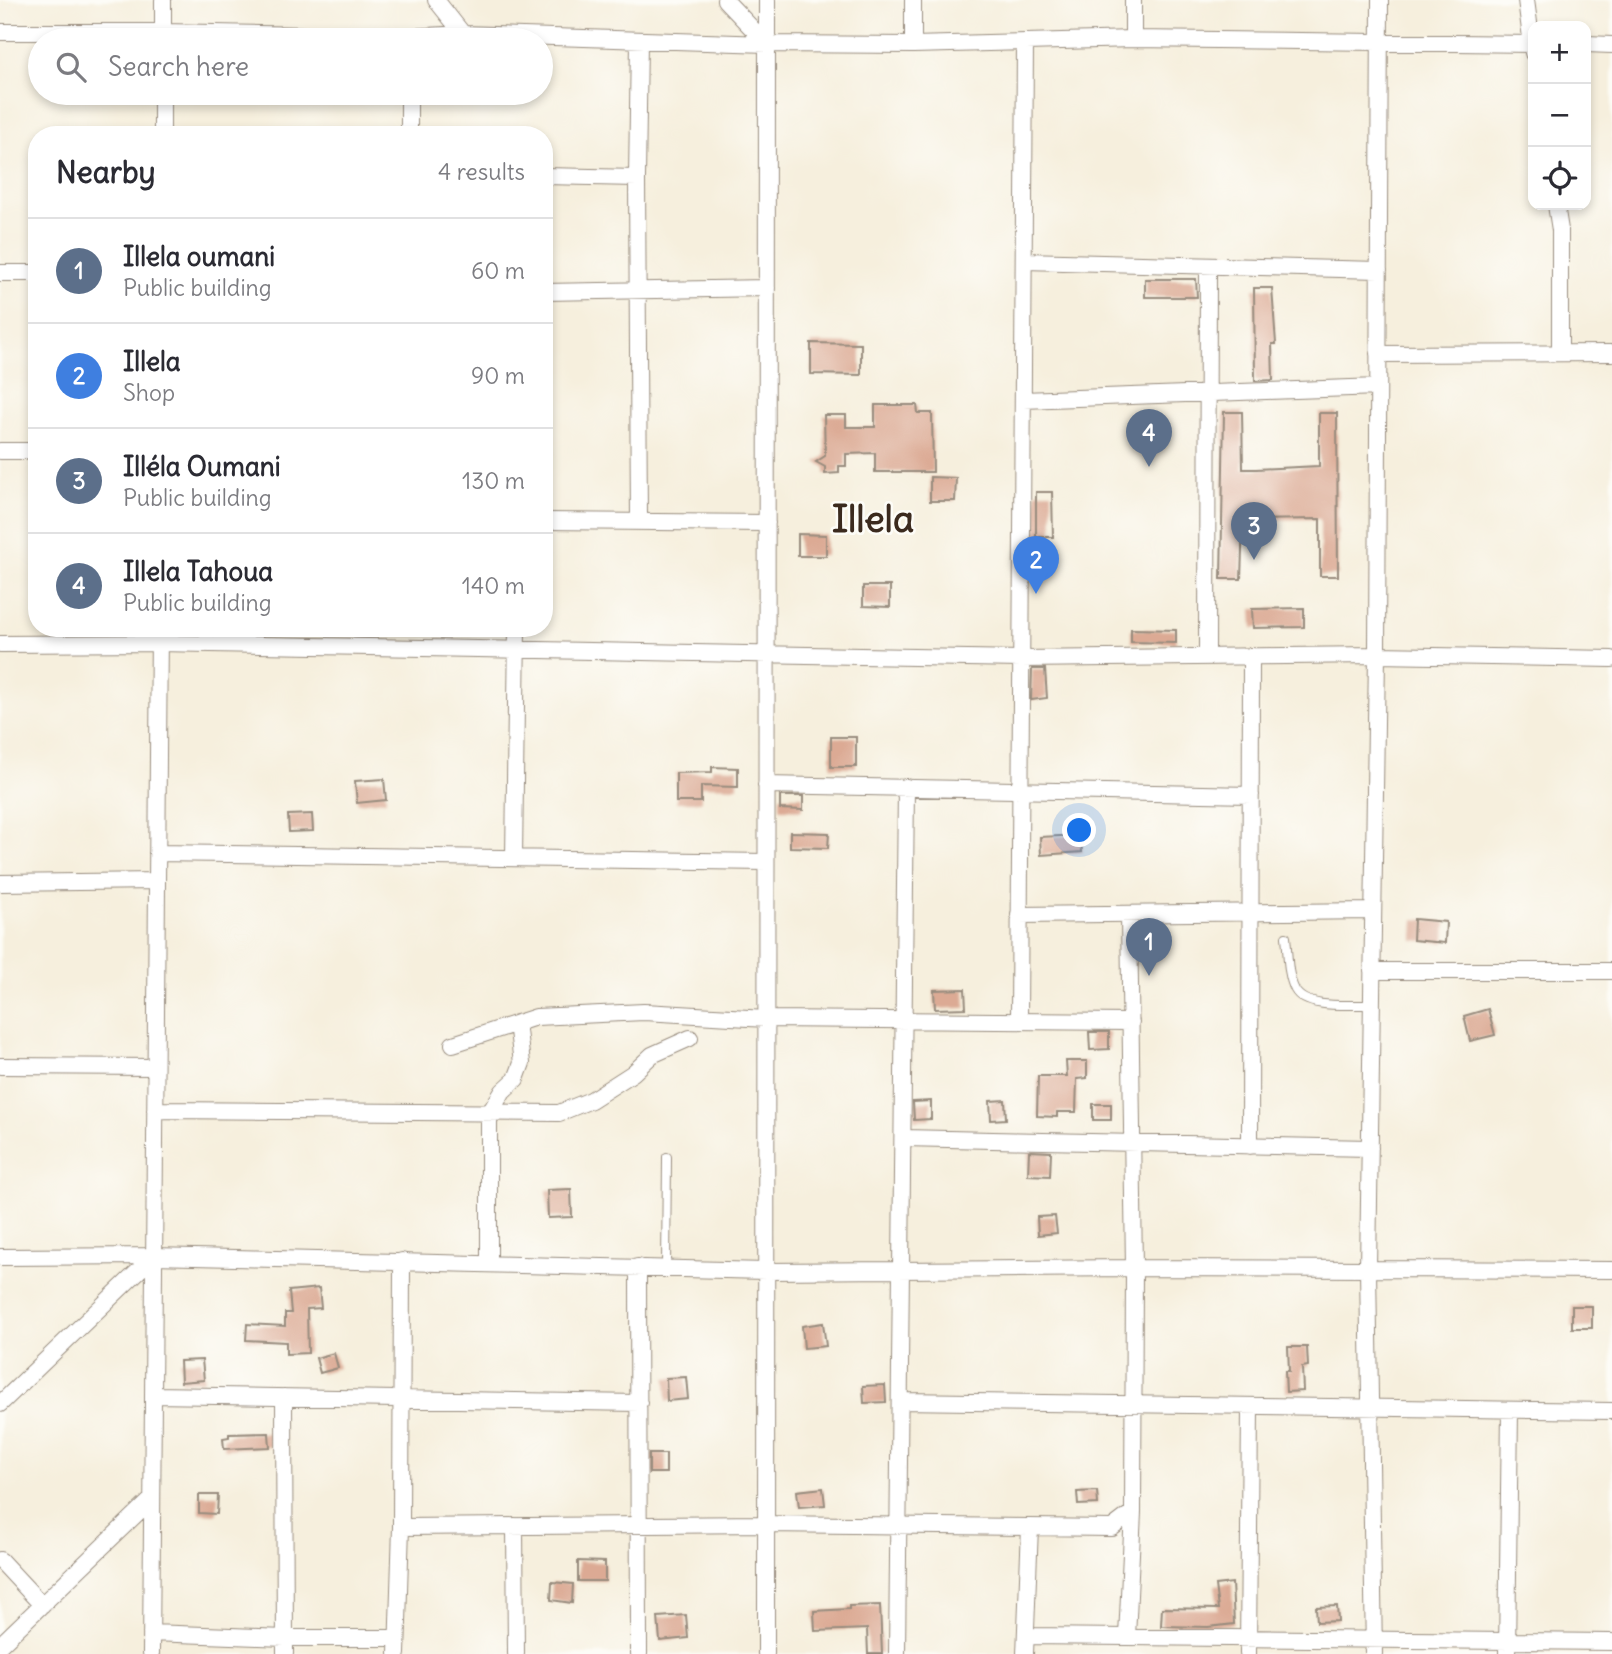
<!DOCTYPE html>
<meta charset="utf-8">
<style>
body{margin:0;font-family:Delius,sans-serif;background:#f7f7f7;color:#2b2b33}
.controls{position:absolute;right:21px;top:21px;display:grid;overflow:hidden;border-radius:14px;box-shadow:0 4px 10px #0003}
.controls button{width:63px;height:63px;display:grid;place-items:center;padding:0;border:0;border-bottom:2px solid #e1e1e2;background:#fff;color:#2b2b33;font:35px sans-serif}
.you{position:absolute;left:1080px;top:831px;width:24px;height:24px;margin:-18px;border:5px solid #fff;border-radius:50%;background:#1a73e8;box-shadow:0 0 0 10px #1a73e833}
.badge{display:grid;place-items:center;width:46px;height:46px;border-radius:50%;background:#1f6fb2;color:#fff;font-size:23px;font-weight:700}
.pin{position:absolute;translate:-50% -58px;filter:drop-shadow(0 2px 4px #0008)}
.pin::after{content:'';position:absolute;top:37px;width:24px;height:21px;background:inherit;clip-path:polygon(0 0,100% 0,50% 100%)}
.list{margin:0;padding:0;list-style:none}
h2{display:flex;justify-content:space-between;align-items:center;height:91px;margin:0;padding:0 28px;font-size:30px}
h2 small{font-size:23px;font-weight:400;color:#7c7c81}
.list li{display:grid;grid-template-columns:46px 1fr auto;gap:21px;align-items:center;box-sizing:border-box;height:105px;padding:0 28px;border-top:2px solid #e1e1e2}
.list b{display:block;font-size:26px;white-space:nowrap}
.list p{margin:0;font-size:23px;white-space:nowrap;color:#7c7c81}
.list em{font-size:23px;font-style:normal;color:#7c7c81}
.icon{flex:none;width:38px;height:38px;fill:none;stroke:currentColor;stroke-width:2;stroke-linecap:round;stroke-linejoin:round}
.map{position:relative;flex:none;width:1612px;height:1654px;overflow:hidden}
.search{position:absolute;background:#fff;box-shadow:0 4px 10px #0003;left:28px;top:28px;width:525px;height:77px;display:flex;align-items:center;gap:18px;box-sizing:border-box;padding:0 24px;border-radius:38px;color:#7c7c81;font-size:26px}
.panel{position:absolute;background:#fff;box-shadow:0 4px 10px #0003;left:28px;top:126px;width:525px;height:511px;border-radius:28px}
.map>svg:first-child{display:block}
.building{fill:#dcaa94}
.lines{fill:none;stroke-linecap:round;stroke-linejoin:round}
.service-casing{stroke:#988c7e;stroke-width:10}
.minor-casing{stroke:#988c7e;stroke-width:18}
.service{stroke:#fff;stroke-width:8}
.minor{stroke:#fff;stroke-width:16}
.labels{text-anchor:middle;stroke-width:5;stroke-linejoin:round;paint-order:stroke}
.town-label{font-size:37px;font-weight:bold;fill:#3b2a1e;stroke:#fdfcf7}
</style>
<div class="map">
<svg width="1612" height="1654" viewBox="0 0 1612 1654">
<rect width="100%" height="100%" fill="#fdfcf7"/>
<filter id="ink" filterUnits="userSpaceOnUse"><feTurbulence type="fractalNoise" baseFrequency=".0143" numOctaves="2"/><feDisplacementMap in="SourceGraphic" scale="14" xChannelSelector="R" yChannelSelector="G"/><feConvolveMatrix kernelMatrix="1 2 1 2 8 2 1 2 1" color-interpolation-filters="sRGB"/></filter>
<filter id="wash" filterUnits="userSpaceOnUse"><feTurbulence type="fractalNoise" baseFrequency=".00686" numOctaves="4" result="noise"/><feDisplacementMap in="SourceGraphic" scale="28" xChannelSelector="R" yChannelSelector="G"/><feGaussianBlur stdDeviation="1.57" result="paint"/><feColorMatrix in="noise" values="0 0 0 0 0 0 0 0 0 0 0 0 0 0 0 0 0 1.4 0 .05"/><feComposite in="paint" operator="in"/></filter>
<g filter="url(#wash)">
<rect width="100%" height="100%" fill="#f6efdd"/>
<g id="blocks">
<path class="building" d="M 1145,279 L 1196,279 L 1197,297 L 1145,297 Z
M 1254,288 L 1272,288 L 1276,344 L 1272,344 L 1273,380 L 1255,381 Z
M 811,343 L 861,344 L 861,375 L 811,374 Z
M 875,405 L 917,405 L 918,413 L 932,413 L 933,472 L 875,472 L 875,453 L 846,454 L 846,466 L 839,466 L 839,473 L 825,474 L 825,467 L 816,462 L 825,456 L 824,415 L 846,415 L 846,427 L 875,427 Z
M 1224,412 L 1242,412 L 1243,469 L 1256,469 L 1319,466 L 1319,413 L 1337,413 L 1338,576 L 1320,576 L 1320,519 L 1243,520 L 1241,579 L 1221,579 Z
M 930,477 L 956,478 L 955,501 L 930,501 Z
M 1036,492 L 1052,492 L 1053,537 L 1036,537 Z
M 798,534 L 826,535 L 826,556 L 798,556 Z
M 863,586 L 890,586 L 890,607 L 863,606 Z
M 1304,608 L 1304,627 L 1253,628 L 1252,609 Z
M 1131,629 L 1176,630 L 1176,643 L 1131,642 Z
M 1032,669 L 1045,669 L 1047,698 L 1031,700 Z
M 831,737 L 856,737 L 856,767 L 831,767 Z
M 712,767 L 738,768 L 738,787 L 701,786 L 701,802 L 676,802 L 676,773 L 712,772 Z
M 384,779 L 386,800 L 357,803 L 355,781 Z
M 780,796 L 803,796 L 803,810 L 780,809 Z
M 312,814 L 313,831 L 289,832 L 288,815 Z
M 790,832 L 829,833 L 828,848 L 790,847 Z
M 1081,835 L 1082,852 L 1041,855 L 1040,837 Z
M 1414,919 L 1446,922 L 1445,943 L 1413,940 Z
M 965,989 L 966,1008 L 935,1009 L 934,990 Z
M 1488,1009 L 1495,1035 L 1470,1041 L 1464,1016 Z
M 1089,1032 L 1109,1032 L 1109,1049 L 1090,1050 Z
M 1066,1061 L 1087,1061 L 1087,1078 L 1077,1079 L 1076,1112 L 1057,1112 L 1057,1117 L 1037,1116 L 1038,1076 L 1067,1076 Z
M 1005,1100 L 1006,1119 L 991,1120 L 990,1101 Z
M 931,1101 L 931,1119 L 914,1120 L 913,1102 Z
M 1093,1104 L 1111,1104 L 1111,1120 L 1093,1120 Z
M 1029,1151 L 1051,1152 L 1050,1176 L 1028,1175 Z
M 571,1189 L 572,1217 L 548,1218 L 547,1190 Z
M 1055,1216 L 1057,1233 L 1038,1235 L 1037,1217 Z
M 319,1288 L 321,1308 L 307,1309 L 308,1353 L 286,1354 L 286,1342 L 246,1340 L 247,1324 L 285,1326 L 285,1313 L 291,1313 L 289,1291 Z
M 1572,1306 L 1592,1306 L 1592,1328 L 1572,1328 Z
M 823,1323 L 826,1346 L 804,1348 L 802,1326 Z
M 1288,1347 L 1307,1347 L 1308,1366 L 1302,1367 L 1303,1391 L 1286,1392 L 1285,1371 L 1289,1371 Z
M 334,1353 L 338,1368 L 320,1373 L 316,1358 Z
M 202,1360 L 204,1380 L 181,1382 L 180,1361 Z
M 686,1377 L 688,1399 L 667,1401 L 666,1378 Z
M 885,1385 L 886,1402 L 864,1403 L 863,1386 Z
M 269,1433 L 270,1447 L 224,1449 L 223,1438 L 229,1437 L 229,1434 Z
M 649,1454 L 666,1454 L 666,1473 L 649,1473 Z
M 823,1488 L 825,1505 L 799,1507 L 797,1491 Z
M 1097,1491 L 1098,1504 L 1078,1505 L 1077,1492 Z
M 199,1495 L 218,1495 L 217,1514 L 199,1513 Z
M 578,1561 L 605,1562 L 605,1581 L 578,1581 Z
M 552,1582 L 573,1584 L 572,1603 L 551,1600 Z
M 1232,1583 L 1234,1624 L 1208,1627 L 1161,1626 L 1162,1608 L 1218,1609 L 1215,1585 Z
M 880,1605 L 882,1654 L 868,1654 L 867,1629 L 815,1631 L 814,1611 L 849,1609 L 849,1606 Z
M 1337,1606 L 1338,1621 L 1317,1622 L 1316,1607 Z
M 686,1615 L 688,1638 L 660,1641 L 658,1617 Z"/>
</g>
</g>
<g filter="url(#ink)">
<use href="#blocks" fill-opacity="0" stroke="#988c7e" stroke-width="2"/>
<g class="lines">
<defs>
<path id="service" d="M 1286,937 C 1288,953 1287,975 1295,990 C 1306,1010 1352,1004 1372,1005
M 666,1268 L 667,1157"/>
<path id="minor" d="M 436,0 L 463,34
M 725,0 L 767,44 L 913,45 L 1133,39 L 1533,44
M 913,0 L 913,45
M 1133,0 L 1133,39
M 1526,0 L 1533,53
M 0,32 L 163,32 L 409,37 L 463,34 L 767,44
M 163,40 L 163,0
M 1586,44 L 1612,45
M 409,93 L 409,135
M 162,135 L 162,93
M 544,176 L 637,178
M 1556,205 L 1560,230 L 1560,353
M 1024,261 L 1379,270
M 0,273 L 37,273
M 544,292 L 767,288
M 1378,354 L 1612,353
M 1023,400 L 1378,387
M 0,451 L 37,451
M 544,521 L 767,523
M 639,522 L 637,178 L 639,41
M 0,644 L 158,643 L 1021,659 L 1377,655 L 1612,659
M 1207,657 L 1208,266
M 766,785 L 1251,795
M 157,853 L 766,862
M 514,858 L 517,628
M 0,883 L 157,881
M 1019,915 L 1373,911
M 1372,971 L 1612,971
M 1019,1021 L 1025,42
M 453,1044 L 536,1017 L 644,1012 L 766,1019 L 1131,1022
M 0,1066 L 155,1067
M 155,1110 L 559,1113 L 591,1100 L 633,1073 L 652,1055 L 690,1038
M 903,1138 L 1370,1148
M 1250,1146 L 1251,656
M 0,1257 L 154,1256 L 766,1271 L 1134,1268 L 1612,1270
M 489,1263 L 489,1114 L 503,1091 L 516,1079 L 522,1063 L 517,1023
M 638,1267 L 639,1654
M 153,1395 L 639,1403
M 284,1397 L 285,1654
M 900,1401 L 1612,1411
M 0,1404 L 154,1256
M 515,1526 L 516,1654
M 401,1527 L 766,1524 L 1112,1528 L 1133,1512 L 1134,1268 L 1129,914
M 0,1560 L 42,1605
M 151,1633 L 285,1638 L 397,1638
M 1026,1636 L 1612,1642
M 1127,1637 L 1133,1512
M 0,1645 L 152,1499
M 151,1654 L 159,628
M 397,1654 L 401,1527 L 402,1261
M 766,1654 L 767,0
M 897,1654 L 906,787
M 1025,1654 L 1030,1527
M 1248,1654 L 1250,1407
M 1374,1654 L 1368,1269 L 1377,655 L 1380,0
M 1507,1654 L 1510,1410"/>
</defs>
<use href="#service" class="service-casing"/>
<use href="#minor" class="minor-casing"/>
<use href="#service" class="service"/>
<use href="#minor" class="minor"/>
</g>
</g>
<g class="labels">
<g class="town-label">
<text x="873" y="532">Illela</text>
</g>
</g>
</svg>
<div class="controls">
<button>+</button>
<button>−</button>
<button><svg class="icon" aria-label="locate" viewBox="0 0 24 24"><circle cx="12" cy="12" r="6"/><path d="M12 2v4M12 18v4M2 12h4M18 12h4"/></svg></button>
</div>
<div class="you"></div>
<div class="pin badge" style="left:1149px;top:976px;background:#5c6f8a">1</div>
<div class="pin badge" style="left:1036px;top:594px;background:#3f7fe0">2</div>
<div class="pin badge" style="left:1254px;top:560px;background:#5c6f8a">3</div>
<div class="pin badge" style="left:1149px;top:467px;background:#5c6f8a">4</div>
<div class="search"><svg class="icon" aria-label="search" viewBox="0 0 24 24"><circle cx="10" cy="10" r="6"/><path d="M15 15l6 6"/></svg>Search here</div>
<section class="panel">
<h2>Nearby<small>4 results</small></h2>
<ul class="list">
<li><span class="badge" style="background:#5c6f8a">1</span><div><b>Illela oumani</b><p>Public building</p></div><em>60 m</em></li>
<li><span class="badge" style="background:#3f7fe0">2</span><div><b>Illela</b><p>Shop</p></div><em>90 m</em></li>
<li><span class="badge" style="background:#5c6f8a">3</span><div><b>Illéla Oumani</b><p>Public building</p></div><em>130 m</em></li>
<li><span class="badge" style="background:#5c6f8a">4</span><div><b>Illela Tahoua</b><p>Public building</p></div><em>140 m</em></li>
</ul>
</section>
</div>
